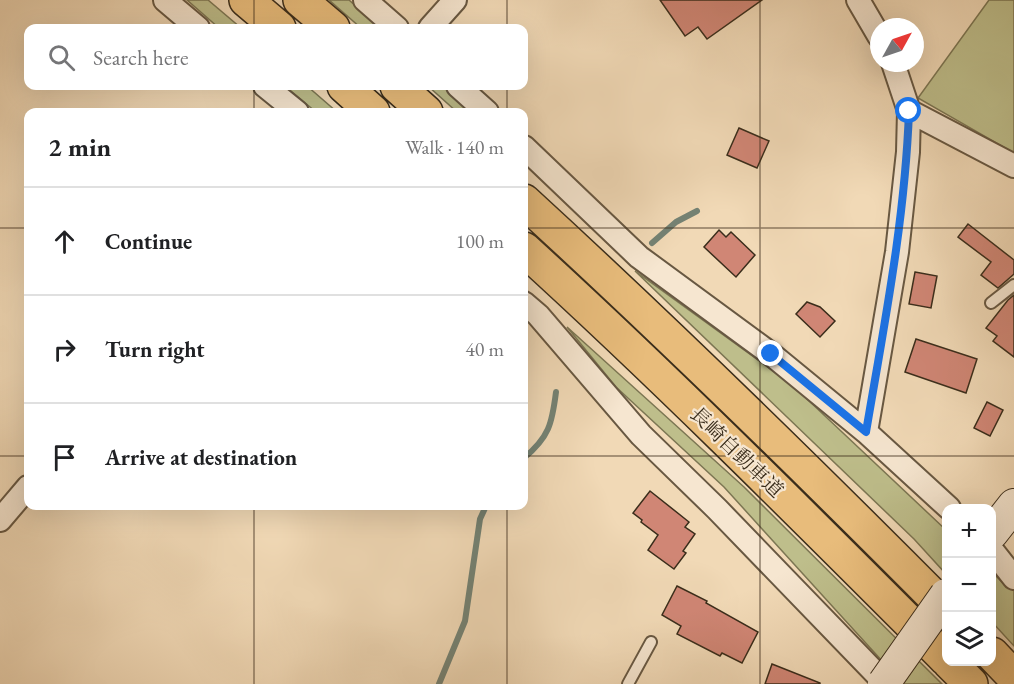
<!DOCTYPE html>
<meta charset="utf-8">
<style>
body{margin:0;font-family:"EB Garamond","Noto Serif JP",serif;background:#f2f2f2;color:#202124}
.controls{position:absolute;right:18px;bottom:18px;display:grid;overflow:hidden;border-radius:12px;box-shadow:0 6px 24px #0002}
.controls button{width:54px;height:54px;display:grid;place-items:center;padding:0;border:0;border-bottom:2px solid #e0e0e0;background:#fff;color:#202124;font:30px sans-serif}
.compass{position:absolute;left:870px;top:18px;width:54px;height:54px;border-radius:50%;background:#fff;box-shadow:0 6px 24px #0002;rotate:50deg}
.stop{position:absolute;width:18px;height:18px;margin:-14px;border:4px solid #1a73e8;border-radius:50%;background:#fff}
.stop.end{background:#1a73e8;border-color:#fff;box-shadow:0 2px 6px #0008}
.list{margin:0;padding:0;list-style:none}
h2{display:flex;justify-content:space-between;align-items:center;height:78px;margin:0;padding:0 24px;font-size:26px}
h2 small{font-size:20px;font-weight:400;color:#757577}
.list li{display:grid;grid-template-columns:39px 1fr auto;gap:18px;align-items:center;box-sizing:border-box;height:108px;padding:0 24px;border-top:2px solid #e0e0e0}
.list b{display:block;font-size:22px;white-space:nowrap}
.list em{font-size:20px;font-style:normal;color:#757577}
.icon{flex:none;width:33px;height:33px;fill:none;stroke:currentColor;stroke-width:2;stroke-linecap:round;stroke-linejoin:round}
.map{position:relative;flex:none;width:1014px;height:684px;overflow:hidden}
.search{position:absolute;background:#fff;box-shadow:0 6px 24px #0002;left:24px;top:24px;width:504px;height:66px;display:flex;align-items:center;gap:15px;box-sizing:border-box;padding:0 21px;border-radius:12px;color:#757577;font-size:22px}
.panel{position:absolute;background:#fff;box-shadow:0 6px 24px #0002;left:24px;top:108px;width:504px;height:402px;border-radius:12px}
.map>svg:first-child{display:block}
.green{fill:#bebe8b;stroke:#7c7653;stroke-width:1.5}
.lines{fill:none;stroke-linecap:round;stroke-linejoin:round}
.stream{stroke:#748274;stroke-width:6}
.building{fill:#d08675;stroke:#3a2d1b;stroke-width:1.5}
.street-tunnel{stroke:#ccb797;stroke-width:22;stroke-dasharray:22 11;stroke-linecap:butt}
.lane-casing{stroke:#685842;stroke-width:14}
.street-casing{stroke:#685842;stroke-width:26}
.secondary-casing{stroke:#3a2d1b;stroke-width:34}
.highway-casing{stroke:#3a2d1b;stroke-width:36}
.lane{stroke:#f6e6d0;stroke-width:10}
.street{stroke:#f6e6d0;stroke-width:22}
.secondary{stroke:#f6e6d0;stroke-width:32}
.highway{stroke:#e8bc7b;stroke-width:33}
.secondary-bridge-casing{stroke:#3a2d1b;stroke-width:34;stroke-linecap:butt}
.secondary-bridge{stroke:#f6e6d0;stroke-width:32}
.route{stroke:#1a73e8;stroke-width:8}
.grid{fill:none;stroke:#3a2d1b;stroke-width:1.5;stroke-opacity:0.55}
.labels{text-anchor:middle;stroke-width:4.5;stroke-linejoin:round;paint-order:stroke}
.street-label{font-size:20px;fill:#3a2d1b;stroke:#f6e6d0}
</style>
<div class="map">
<svg width="1014" height="684" viewBox="0 0 1014 684">
<rect width="100%" height="100%" fill="#f1d9b6"/>
<filter id="stains"><feTurbulence type="fractalNoise" baseFrequency=".00333" numOctaves="4"/><feColorMatrix values="0 0 0 0 .2 0 0 0 0 .09 0 0 0 0 .02 0 0 0 .5 -.17"/></filter>
<radialGradient id="worn" r=".72"><stop offset=".6" stop-color="#630" stop-opacity="0"/><stop offset="1" stop-color="#630" stop-opacity=".3"/></radialGradient>
<path class="green" d="M 187,0 L 208,0 L 241,28 L 219,28 Z
M 329,0 L 349,0 L 380,28 L 361,28 Z
M 989,0 L 1014,0 L 1014,153 L 918,98 Z
M 285,86 L 307,86 L 337,112 L 316,112 Z
M 428,86 L 447,86 L 475,112 L 457,112 Z
M 635,271 L 790,383 L 946,530 L 946,574 L 914,539 Z
M 567,327 L 744,487 L 942,684 L 903,684 L 724,487 L 616,387 Z
M 992,572 L 1005,585 L 1014,590 L 1014,646 L 992,622 Z"/>
<g class="lines">
<path class="stream" d="M 652,243 L 676,222 L 697,211
M 524,458 C 549,437 552,424 556,392
M 439,684 L 465,621 L 480,519 L 486,506"/>
</g>
<path class="building" d="M 660,0 L 762,0 L 707,39 L 698,27 L 685,36 Z
M 739,128 L 769,141 L 757,168 L 727,155 Z
M 968,224 L 1014,260 L 1014,274 L 998,288 L 981,275 L 991,262 L 958,237 Z
M 719,230 L 726,237 L 731,232 L 755,255 L 736,277 L 704,247 Z
M 915,272 L 937,276 L 931,308 L 909,304 Z
M 1014,295 L 1014,357 L 993,341 L 997,336 L 986,328 L 1008,300 Z
M 807,302 L 820,307 L 835,321 L 820,337 L 796,314 Z
M 916,339 L 977,359 L 966,393 L 905,372 Z
M 987,402 L 1003,410 L 990,436 L 974,428 Z
M 650,491 L 689,522 L 685,527 L 695,534 L 683,551 L 686,553 L 674,569 L 648,550 L 658,535 L 641,522 L 642,520 L 633,513 Z
M 677,586 L 707,601 L 706,603 L 758,632 L 742,663 L 722,653 L 720,656 L 677,634 L 681,626 L 662,615 Z
M 772,664 L 820,683 L 820,684 L 765,684 Z"/>
<g class="lines">
<path class="street-tunnel" d="M 358,112 L 382,86"/>
<defs>
<path id="lane" d="M 991,303 L 1014,285
M 628,684 L 651,642"/>
<path id="street" d="M 165,0 L 198,28
M 365,0 L 397,28
M 858,0 L 879,36
M 430,28 L 455,0
M 265,86 L 297,112
M 458,86 L 487,112
M 909,111 L 1014,166
M 524,147 L 639,257 L 771,354 L 866,432 L 949,508
M 524,303 L 538,315 L 641,435 L 717,509 L 886,684
M 866,432 L 897,252 L 908,152 L 909,111 L 893,63
M 0,520 L 28,487
M 992,550 L 1014,578"/>
<path id="secondary" d="M 992,533 L 1014,505"/>
<path id="highway" d="M 246,0 L 279,28
M 300,0 L 333,28
M 344,86 L 373,112
M 397,86 L 426,112
M 524,201 C 668,333 808,470 946,609
M 524,249 C 669,381 808,521 946,659
M 992,654 L 1014,677
M 949,662 L 971,684"/>
</defs>
<use href="#lane" class="lane-casing"/>
<use href="#street" class="street-casing"/>
<use href="#secondary" class="secondary-casing"/>
<use href="#highway" class="highway-casing"/>
<use href="#lane" class="lane"/>
<use href="#street" class="street"/>
<use href="#secondary" class="secondary"/>
<use href="#highway" class="highway"/>
<defs>
<path id="secondary-bridge" d="M 884,683 L 946,595"/>
</defs>
<use href="#secondary-bridge" class="secondary-bridge-casing"/>
<use href="#secondary-bridge" class="secondary-bridge"/>
</g>
<g class="lines">
<path class="route" d="M 771,354 L 866,432 C 884,326 905,220 909,111"/>
</g>
<path class="grid" d="M 254,0 L 254,28M 507,0 L 507,28M 760,0 L 760,684M 254,86 L 254,112M 507,86 L 507,112M 0,228 L 28,228M 524,228 L 1014,228M 0,456 L 28,456M 524,456 L 1014,456M 254,506 L 254,684M 507,506 L 507,684"/>
<g class="labels">
<g class="street-label">
<text transform="translate(737 452) rotate(44)" y="7">長崎自動車道</text>
</g>
</g>
<rect width="100%" height="100%" filter="url(#stains)"/>
<rect width="100%" height="100%" fill="url(#worn)"/>
</svg>
<div class="controls">
<button>+</button>
<button>−</button>
<button><svg class="icon" aria-label="layers" viewBox="0 0 24 24"><path d="M12 4l9 5-9 5-9-5zM3 14l9 5 9-5"/></svg></button>
</div>
<svg class="compass" viewBox="-18 -18 36 36"><path d="M0-13l5 13h-10z" fill="#e53935"/><path d="M0 13l5-13h-10z" fill="#757577"/></svg>
<div class="stop" style="left:909px;top:111px"></div>
<div class="stop end" style="left:771px;top:354px"></div>
<div class="search"><svg class="icon" aria-label="search" viewBox="0 0 24 24"><circle cx="10" cy="10" r="6"/><path d="M15 15l6 6"/></svg>Search here</div>
<section class="panel">
<h2>2 min<small>Walk · 140 m</small></h2>
<ul class="list">
<li><svg class="icon" aria-label="ahead" viewBox="0 0 24 24"><path d="M12 20V5M6 11l6-6 6 6"/></svg><div><b>Continue</b></div><em>100 m</em></li>
<li><svg class="icon" aria-label="right" viewBox="0 0 24 24"><path d="M7 20v-9h11M14 6l5 5-5 5"/></svg><div><b>Turn right</b></div><em>40 m</em></li>
<li><svg class="icon" aria-label="arrive" viewBox="0 0 24 24"><path d="M6 21V4h12l-3 4 3 4H6"/></svg><div><b>Arrive at destination</b></div></li>
</ul>
</section>
</div>
